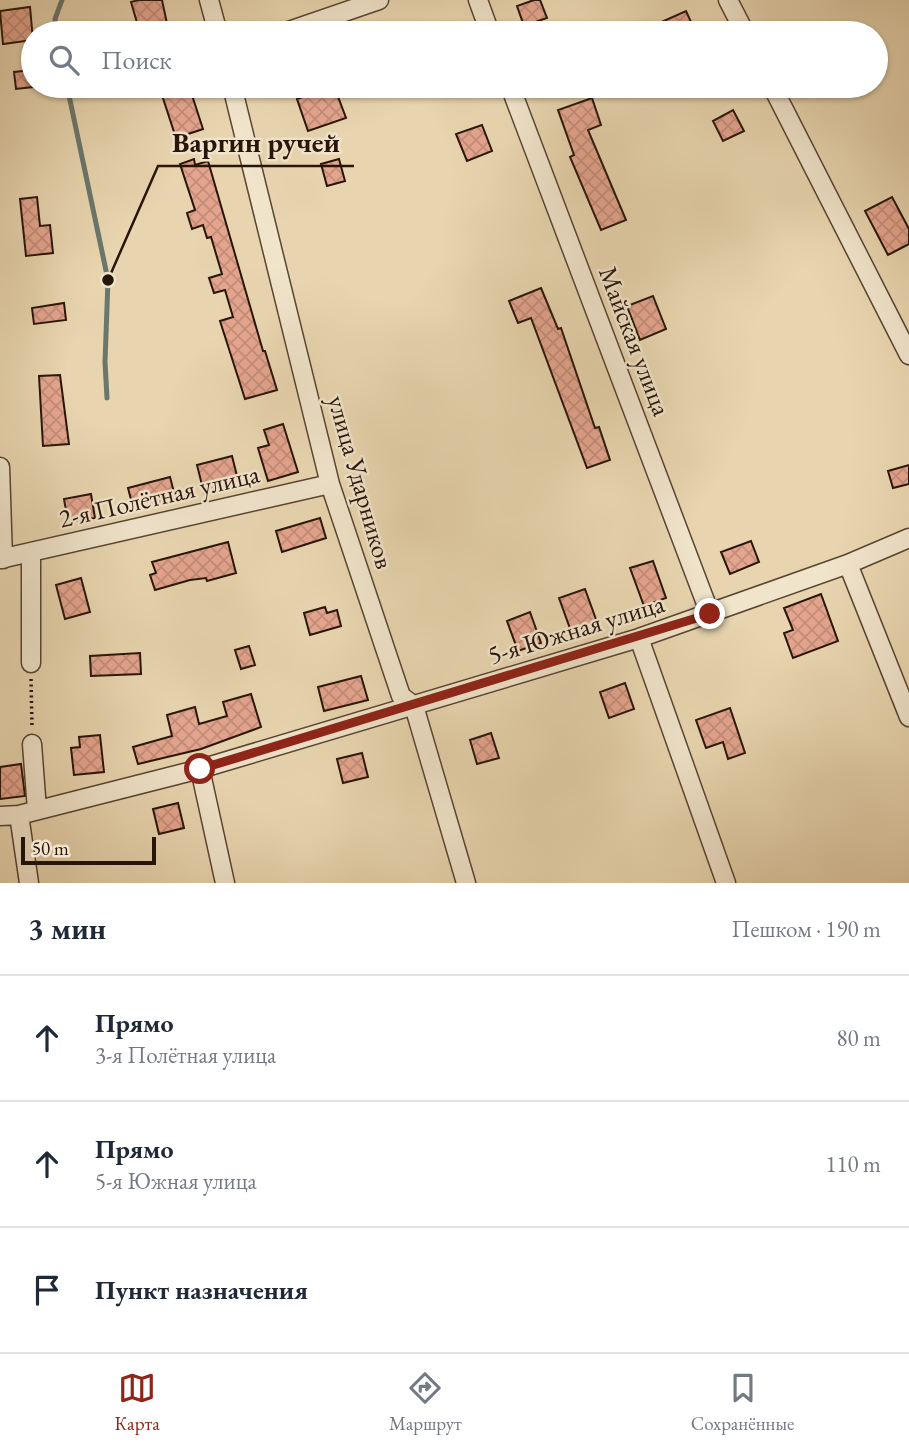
<!DOCTYPE html>
<html lang="ru">
<meta charset="utf-8">
<style>
body{margin:0;font-family:"EB Garamond",serif;background:#f6f6f7;color:#1f2937}
.scale{position:absolute;left:21px;bottom:18px;width:135px;box-sizing:border-box;padding-left:7px;border:4px solid #281509;border-top:0;font-size:19px;line-height:24px;white-space:nowrap;color:#281509;-webkit-text-stroke:5px #f0e4cb;paint-order:stroke}
.stop{position:absolute;width:21px;height:21px;margin:-16px;border:5px solid #8f2418;border-radius:50%;background:#fff}
.stop.end{background:#8f2418;border-color:#fff;box-shadow:0 2px 7px #0008}
.list{margin:0;padding:0;list-style:none}
h2{display:flex;justify-content:space-between;align-items:center;height:91px;margin:0;padding:0 28px;font-size:30px}
h2 small{font-size:23px;font-weight:400;color:#747a83}
.list li{display:grid;grid-template-columns:46px 1fr auto;gap:21px;align-items:center;box-sizing:border-box;height:126px;padding:0 28px;border-top:2px solid #e0e1e3}
.list b{display:block;font-size:26px;white-space:nowrap}
.list p{margin:0;font-size:23px;white-space:nowrap;color:#747a83}
.list em{font-size:23px;font-style:normal;color:#747a83}
.icon{flex:none;width:38px;height:38px;fill:none;stroke:currentColor;stroke-width:2;stroke-linecap:round;stroke-linejoin:round}
.map{position:relative;flex:none;width:909px;height:883px;overflow:hidden}
.search{position:absolute;background:#fff;box-shadow:0 2px 5px #0004;left:21px;right:21px;top:21px;height:77px;display:flex;align-items:center;gap:18px;box-sizing:border-box;padding:0 24px;border-radius:38px;color:#747a83;font-size:26px}
.sheet{height:469px;background:#fff}
nav{display:flex;justify-content:space-around;align-items:center;box-sizing:border-box;height:98px;border-top:2px solid #e0e1e3;background:#fff;font-size:19px;color:#747a83}
nav a{display:grid;justify-items:center;gap:4px}
nav .on{color:#8f2418}
.map>svg:first-child{display:block}
.lines{fill:none;stroke-linecap:round;stroke-linejoin:round}
.stream{stroke:#6b776c;stroke-width:5}
.building{fill:url(#building-cross-hatch);stroke:#281509;stroke-width:2}
.street-casing{stroke:#584532;stroke-width:21}
.path{stroke:#281509;stroke-width:3.5;stroke-dasharray:2 3.5;stroke-linecap:butt}
.street{stroke:#f0e4cb;stroke-width:18}
.route{stroke:#8f2418;stroke-width:9}
.labels{text-anchor:middle;stroke-width:5;stroke-linejoin:round;paint-order:stroke}
.street-label{font-size:26px;fill:#281509;stroke:#f0e4cb}
.leader{fill:none;stroke:#281509;stroke-width:2.5}
.callout-dot{fill:#281509;stroke:#f0e4cb;stroke-width:2.5}
.callout-label{font-size:28px;text-anchor:middle;font-weight:bold;fill:#281509;stroke:#f0e4cb;stroke-width:5;stroke-linejoin:round;paint-order:stroke}
</style>
<div class="map">
<svg width="909" height="883" viewBox="0 0 909 883">
<defs>
<pattern id="building-cross-hatch" width="8" height="8" patternUnits="userSpaceOnUse" patternTransform="scale(1.75)"><rect width="8" height="8" fill="#e4a58e"/><path d="M0 0l8 8M0 8l8-8" fill="none" stroke="#c48d79"/></pattern>
</defs>
<rect width="100%" height="100%" fill="#e8d5af"/>
<filter id="stains"><feTurbulence type="fractalNoise" baseFrequency=".00286" numOctaves="4"/><feColorMatrix values="0 0 0 0 .2 0 0 0 0 .09 0 0 0 0 .02 0 0 0 .5 -.17"/></filter>
<radialGradient id="worn" r=".72"><stop offset=".6" stop-color="#630" stop-opacity="0"/><stop offset="1" stop-color="#630" stop-opacity=".3"/></radialGradient>
<g class="lines">
<path class="stream" d="M 57,33 L 55,19 L 62,0
M 67,86 L 108,280 L 105,362 L 107,398"/>
</g>
<path class="building" d="M 139,0 L 162,0 L 169,33 L 140,33 L 131,2 Z
M 534,0 L 540,0 L 547,18 L 524,26 L 517,6 Z
M 30,7 L 33,40 L 3,44 L 0,11 Z
M 686,11 L 696,33 L 637,33 Z
M 33,70 L 33,87 L 16,89 L 14,72 Z
M 159,86 L 189,86 L 203,129 L 176,138 Z
M 334,86 L 346,118 L 308,131 L 297,99 Z
M 592,98 L 601,125 L 588,130 L 626,220 L 601,230 L 570,157 L 574,155 L 558,110 Z
M 733,110 L 744,131 L 723,141 L 713,121 Z
M 482,125 L 492,151 L 467,161 L 456,134 Z
M 194,159 L 195,165 L 208,161 L 263,351 L 265,351 L 277,390 L 245,399 L 220,321 L 233,317 L 225,290 L 214,293 L 209,278 L 222,274 L 211,237 L 207,238 L 203,225 L 192,229 L 187,213 L 195,210 L 180,164 Z
M 339,159 L 345,181 L 327,186 L 321,164 Z
M 37,197 L 40,226 L 50,225 L 53,253 L 26,256 L 20,199 Z
M 892,197 L 909,229 L 909,244 L 888,255 L 865,211 Z
M 541,288 L 558,329 L 561,328 L 595,428 L 599,427 L 610,460 L 587,468 L 531,318 L 518,323 L 509,301 Z
M 653,296 L 666,329 L 640,340 L 627,306 Z
M 64,303 L 66,320 L 34,324 L 32,308 Z
M 60,375 L 69,444 L 43,446 L 39,376 Z
M 283,424 L 298,472 L 268,481 L 258,448 L 269,445 L 264,430 Z
M 232,456 L 239,484 L 204,493 L 197,465 Z
M 909,465 L 909,484 L 893,488 L 888,471 Z
M 170,477 L 176,500 L 134,511 L 128,488 Z
M 91,494 L 95,518 L 68,522 L 64,499 Z
M 320,518 L 326,538 L 282,552 L 276,531 Z
M 751,541 L 759,562 L 730,574 L 721,552 Z
M 228,542 L 236,573 L 207,581 L 206,578 L 190,580 L 155,590 L 150,575 L 156,573 L 152,562 Z
M 653,561 L 666,598 L 644,606 L 630,568 Z
M 81,578 L 90,612 L 65,619 L 56,585 Z
M 585,589 L 598,625 L 572,634 L 559,598 Z
M 821,594 L 838,641 L 793,658 L 784,633 L 793,630 L 784,608 Z
M 325,607 L 327,613 L 337,610 L 341,626 L 310,635 L 304,613 Z
M 530,612 L 541,643 L 518,651 L 507,621 Z
M 249,646 L 255,665 L 241,669 L 235,650 Z
M 140,653 L 141,674 L 91,676 L 90,656 Z
M 361,676 L 368,700 L 324,711 L 318,687 Z
M 625,683 L 634,709 L 609,718 L 600,692 Z
M 251,694 L 261,727 L 201,749 L 138,764 L 133,747 L 172,736 L 167,715 L 195,707 L 199,724 L 227,716 L 223,702 Z
M 730,708 L 745,753 L 728,759 L 723,742 L 706,748 L 696,720 Z
M 491,733 L 499,758 L 477,764 L 470,740 Z
M 100,735 L 104,772 L 74,775 L 71,748 L 80,747 L 79,737 Z
M 362,753 L 368,777 L 343,783 L 337,759 Z
M 21,764 L 25,796 L 0,799 L 0,767 Z
M 178,803 L 184,828 L 159,834 L 153,809 Z"/>
<g class="lines">
<defs>
<path id="street" d="M 209,0 L 218,33
M 478,0 L 490,33
M 728,0 L 745,33
M 283,33 L 379,0
M 232,86 L 330,484 L 401,696 L 414,706 L 466,883
M 510,86 L 710,614
M 772,86 L 909,355
M 0,467 L 3,559
M 0,559 L 330,484
M 848,564 L 909,717
M 639,638 L 726,883
M 31,663 L 31,552
M 32,744 L 37,810
M 200,769 L 225,883
M 19,815 L 29,883
M 0,816 L 19,815 L 200,769 L 639,638 L 848,564 L 909,538"/>
</defs>
<use href="#street" class="street-casing"/>
<path class="path" d="M 31,679 L 32,727"/>
<use href="#street" class="street"/>
</g>
<g class="lines">
<path class="route" d="M 200,769 L 710,614"/>
</g>
<g class="labels">
<g class="street-label">
<text transform="translate(635 341) rotate(69)" y="9">Майская улица</text>
<text transform="translate(361 482) rotate(74)" y="9">улица Ударников</text>
<text transform="translate(159 496) rotate(-13)" y="9">2-я Полётная улица</text>
<text transform="translate(576 629) rotate(-17)" y="9">5-я Южная улица</text>
</g>
</g>
<path class="leader" d="M108 280L158 166H354"/>
<circle class="callout-dot" cx="108" cy="280" r="7"/>
<g class="callout-label">
<text x="256" y="152">Варгин ручей</text>
</g>
<rect width="100%" height="100%" filter="url(#stains)"/>
<rect width="100%" height="100%" fill="url(#worn)"/>
</svg>
<div class="scale">50 m</div>
<div class="stop" style="left:200px;top:769px"></div>
<div class="stop end" style="left:710px;top:614px"></div>
<div class="search"><svg class="icon" aria-label="search" viewBox="0 0 24 24"><circle cx="10" cy="10" r="6"/><path d="M15 15l6 6"/></svg>Поиск</div>
</div>
<section class="sheet">
<h2>3 мин<small>Пешком · 190 m</small></h2>
<ul class="list">
<li><svg class="icon" aria-label="ahead" viewBox="0 0 24 24"><path d="M12 20V5M6 11l6-6 6 6"/></svg><div><b>Прямо</b><p>3-я Полётная улица</p></div><em>80 m</em></li>
<li><svg class="icon" aria-label="ahead" viewBox="0 0 24 24"><path d="M12 20V5M6 11l6-6 6 6"/></svg><div><b>Прямо</b><p>5-я Южная улица</p></div><em>110 m</em></li>
<li><svg class="icon" aria-label="arrive" viewBox="0 0 24 24"><path d="M6 21V4h12l-3 4 3 4H6"/></svg><div><b>Пункт назначения</b></div></li>
</ul>
</section>
<nav>
<a class="on"><svg class="icon" aria-label="map" viewBox="0 0 24 24"><path d="M3 6l6-2 6 2 6-2v14l-6 2-6-2-6 2zM9 4v14M15 6v14"/></svg>Карта</a>
<a><svg class="icon" aria-label="directions" viewBox="0 0 24 24"><path d="M12 3l9 9-9 9-9-9zM9 14v-3h6M13 9l2 2-2 2"/></svg>Маршрут</a>
<a><svg class="icon" aria-label="saved" viewBox="0 0 24 24"><path d="M7 4h10v16l-5-4-5 4z"/></svg>Сохранённые</a>
</nav>
